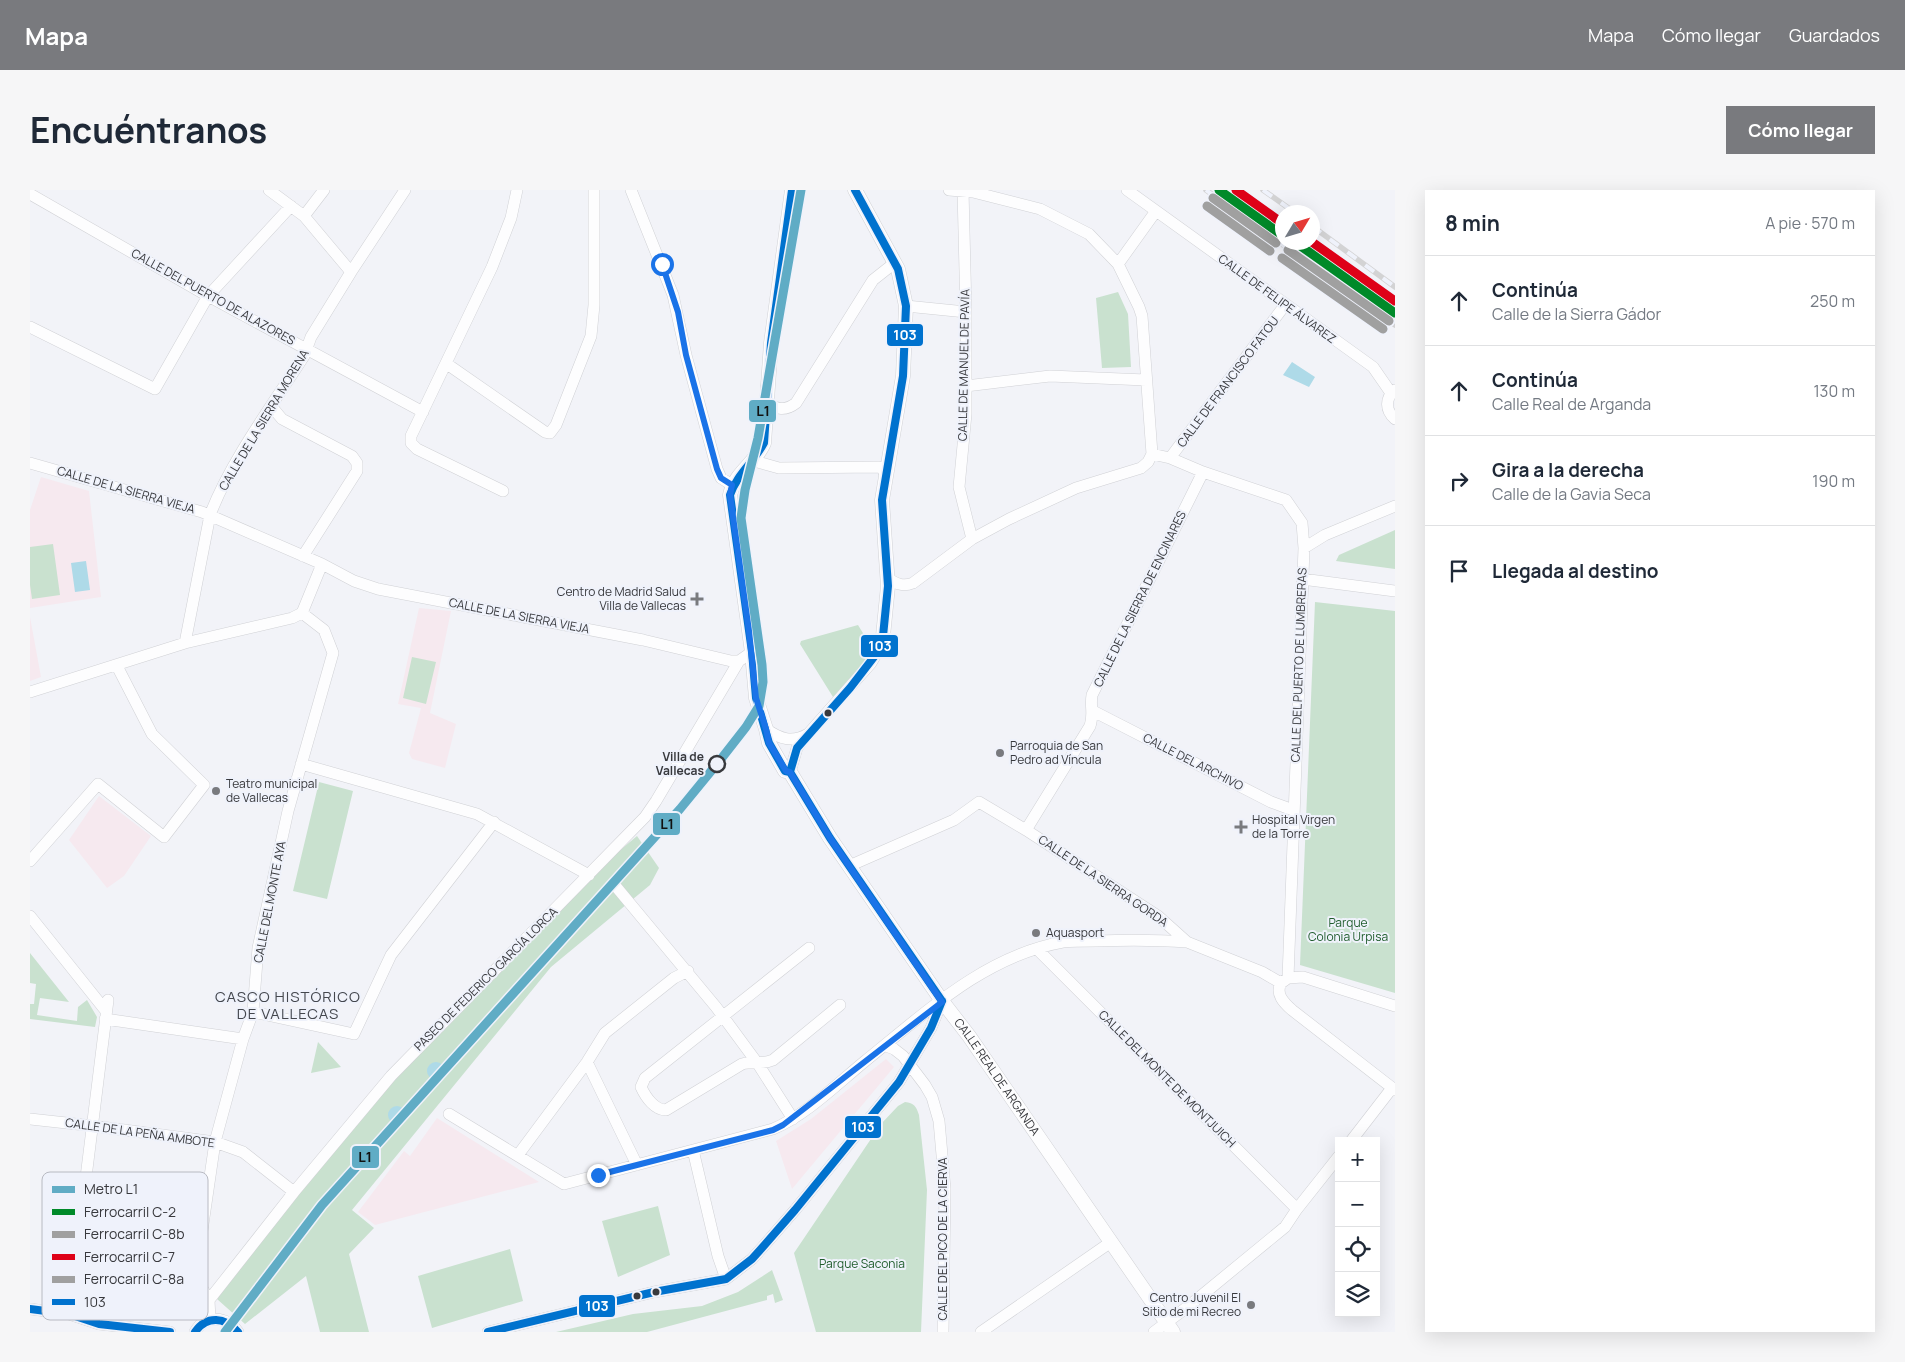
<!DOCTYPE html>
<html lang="es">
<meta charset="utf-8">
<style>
body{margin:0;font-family:Manrope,sans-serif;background:#f6f6f7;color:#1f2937}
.controls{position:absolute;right:15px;bottom:15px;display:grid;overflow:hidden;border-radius:0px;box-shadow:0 5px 20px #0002}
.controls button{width:45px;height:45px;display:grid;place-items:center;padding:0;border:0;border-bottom:1px solid #e0e1e3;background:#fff;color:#1f2937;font:25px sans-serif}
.compass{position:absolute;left:1245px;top:15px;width:45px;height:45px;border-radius:50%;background:#fff;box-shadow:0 5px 20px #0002;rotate:52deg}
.stop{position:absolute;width:15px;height:15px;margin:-11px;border:4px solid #1a73e8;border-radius:50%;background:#fff}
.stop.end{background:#1a73e8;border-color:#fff;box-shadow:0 1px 5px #0008}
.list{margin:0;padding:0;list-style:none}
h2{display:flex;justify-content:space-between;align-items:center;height:65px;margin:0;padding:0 20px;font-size:21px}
h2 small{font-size:16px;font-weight:400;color:#747a83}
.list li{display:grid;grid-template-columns:32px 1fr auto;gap:15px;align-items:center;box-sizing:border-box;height:90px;padding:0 20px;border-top:1px solid #e0e1e3}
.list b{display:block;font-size:19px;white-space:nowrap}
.list p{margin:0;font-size:16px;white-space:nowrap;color:#747a83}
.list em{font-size:16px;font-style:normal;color:#747a83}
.icon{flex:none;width:28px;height:28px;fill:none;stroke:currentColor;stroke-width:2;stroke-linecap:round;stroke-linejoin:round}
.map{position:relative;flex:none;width:1365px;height:1142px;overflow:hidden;border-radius:0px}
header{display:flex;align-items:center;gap:30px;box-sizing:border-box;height:70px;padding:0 25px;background:#797a7e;color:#fff}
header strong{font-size:24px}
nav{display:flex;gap:28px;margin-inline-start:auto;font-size:18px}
.intro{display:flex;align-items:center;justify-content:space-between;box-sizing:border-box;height:120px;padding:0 30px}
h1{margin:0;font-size:35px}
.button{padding:12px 22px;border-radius:0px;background:#797a7e;color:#fff;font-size:18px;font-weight:700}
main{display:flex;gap:30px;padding:0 30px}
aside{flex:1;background:#fff;border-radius:0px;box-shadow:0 5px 20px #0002}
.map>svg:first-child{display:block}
.education{fill:#f6e9ef}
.green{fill:#c9e1cf}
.water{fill:#aedae8}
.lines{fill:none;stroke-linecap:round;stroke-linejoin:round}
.minor-casing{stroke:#d0d1d5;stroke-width:12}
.tertiary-casing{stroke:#d0d1d5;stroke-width:15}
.minor{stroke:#fdfdfe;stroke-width:11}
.tertiary{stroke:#fdfdfe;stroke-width:14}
.rail-casing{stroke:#d3d3d4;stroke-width:5.5}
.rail{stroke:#eff2fb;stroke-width:4;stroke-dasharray:11;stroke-linecap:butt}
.bus-1-casing{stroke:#eff2fb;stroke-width:11}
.bus-1{stroke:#0072ce;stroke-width:8}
.rail-1-casing{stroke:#eff2fb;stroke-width:12}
.rail-2-casing{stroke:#eff2fb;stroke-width:12}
.rail-3-casing{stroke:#eff2fb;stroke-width:12}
.rail-4-casing{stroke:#eff2fb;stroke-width:12}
.rail-1{stroke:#008a29;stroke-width:9}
.rail-2{stroke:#a0a0a0;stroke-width:9}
.rail-3{stroke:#de0118;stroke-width:9}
.rail-4{stroke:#a0a0a0;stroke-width:9}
.metro-1-casing{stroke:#eff2fb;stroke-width:12}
.metro-1{stroke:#60acc5;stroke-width:9}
.route{stroke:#1a73e8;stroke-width:6}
.poi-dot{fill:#797a7e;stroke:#eff2fb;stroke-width:2}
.bus-dot{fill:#38393d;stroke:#eff2fb;stroke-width:2}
.stop-dot{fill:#eff2fb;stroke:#38393d;stroke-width:2.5}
.labels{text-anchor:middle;stroke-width:4;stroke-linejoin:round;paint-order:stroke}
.street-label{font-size:12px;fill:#38393d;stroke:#eff2fb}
.poi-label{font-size:12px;fill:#38393d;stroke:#eff2fb;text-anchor:start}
.stop-label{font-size:12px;font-weight:bold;fill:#38393d;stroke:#eff2fb;text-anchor:end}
.park-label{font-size:12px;fill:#215d2e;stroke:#eff2fb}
.quarter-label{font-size:15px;letter-spacing:1px;fill:#44474e;stroke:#eff2fb}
.key{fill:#eff2fb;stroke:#b8bac2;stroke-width:1}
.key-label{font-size:14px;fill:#38393d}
.line-badge{stroke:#eff2fb;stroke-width:2}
.badge-label{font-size:14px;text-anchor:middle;font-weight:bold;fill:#fff}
.pale-badge-label{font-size:14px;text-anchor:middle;font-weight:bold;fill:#111}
</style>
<header>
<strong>Mapa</strong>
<nav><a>Mapa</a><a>Cómo llegar</a><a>Guardados</a></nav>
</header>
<div class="intro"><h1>Encuéntranos</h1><a class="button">Cómo llegar</a></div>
<main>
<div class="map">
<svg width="1365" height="1142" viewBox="0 0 1365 1142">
<rect width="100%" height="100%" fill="#f2f3f8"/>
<path class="education" d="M 11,287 L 59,301 L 71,407 L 0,418 L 0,320 Z
M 389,418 L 421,421 L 400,523 L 426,534 L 415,578 L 382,569 L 379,563 L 391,518 L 368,514 Z
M 0,427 L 11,487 L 0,491 Z
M 69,606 L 121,646 L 94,686 L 77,698 L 39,650 Z
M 856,869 L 864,877 L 762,999 L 746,951 L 781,929 Z
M 407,928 L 509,992 L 345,1035 L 328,1022 L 374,961 L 380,966 Z"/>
<path class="green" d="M 1088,102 L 1098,124 L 1101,177 L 1072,178 L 1066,108 Z
M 1365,340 L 1365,379 L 1306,371 L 1309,365 Z
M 23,354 L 30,405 L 2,409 L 0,395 L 0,357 Z
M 1285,412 L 1365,421 L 1365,803 L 1270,775 Z
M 828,435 L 844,461 L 803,507 L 770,454 L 771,451 Z
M 382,467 L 406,472 L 396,514 L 373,508 Z
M 289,592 L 323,601 L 297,709 L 263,701 Z
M 607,646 L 629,678 L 620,695 L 521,777 L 322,1020 L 344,1038 L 319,1064 L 339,1142 L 290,1142 L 276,1086 L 215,1134 L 187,1109 L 265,1002 L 361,886 L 550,694 Z
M 0,763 L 39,812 L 10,808 L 7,825 L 47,831 L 48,817 L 57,810 L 67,827 L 65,837 L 0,829 L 0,814 L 4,814 L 6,794 L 0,793 Z
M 288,852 L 311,877 L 281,883 Z
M 875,912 C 884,913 886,916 889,925 L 897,1000 L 891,1142 L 786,1142 L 764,1063 L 851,934 L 868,916 Z
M 628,1016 L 640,1065 L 588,1087 L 572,1031 Z
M 480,1059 L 493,1111 L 402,1138 L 388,1086 Z
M 742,1080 L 753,1110 L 745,1113 L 743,1104 L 737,1106 L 737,1110 L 617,1142 L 526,1142 L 603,1124 L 672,1116 L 708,1102 Z"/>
<path class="water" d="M 1262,172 L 1285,187 L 1279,197 L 1253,185 Z
M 56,371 L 60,400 L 45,402 L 41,373 Z
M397 881a9 9 0 1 1 18 0a9 9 0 1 1-18 0Z
M358 925a9 9 0 1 1 18 0a9 9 0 1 1-18 0Z"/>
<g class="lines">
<defs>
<path id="minor" d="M 239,0 L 274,26 L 321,82
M 601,0 L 643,105 L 656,165 L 687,279 L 691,288 L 702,295
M 933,0 L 936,122 L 936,224 L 929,297 L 942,349
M 1097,0 L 1343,177 L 1361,203
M 0,4 L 178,106 L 393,222
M 274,26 L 294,0
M 1088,74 L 1126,21
M 876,116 L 936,122
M 0,137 L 125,199 L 178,106 L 261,16
M 417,174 L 515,242 L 520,243 L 526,235 L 561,146 L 564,115 L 564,0
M 936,196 L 1020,186 L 1116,190
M 1365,200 C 1355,208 1355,220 1365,229
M 737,212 C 746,220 756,221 766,213 L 843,90 L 862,75 L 864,71
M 242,217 L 252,229 L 322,266 L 327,273 L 327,281 L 273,366
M 1122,264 L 1140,268 L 1173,282 L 1256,310 L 1272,333 L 1274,358 L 1258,788
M 1140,268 L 1255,115
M 724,271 L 749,278 L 849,277 L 852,278 L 855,284
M 0,273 L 172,322 L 292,374 L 324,391 L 348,399 L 613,450 L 701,471 L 709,471
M 473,301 L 387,259 L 381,253 L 381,246 L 462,77 L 481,28 L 487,0
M 1274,358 L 1295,345 L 1365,316
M 858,388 C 866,394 873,397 883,393 L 942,349 L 979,329 L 1046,298 L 1111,278 L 1118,272 L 1122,264 L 1112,126 L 1109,117 L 1088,74 L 1059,44 L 1010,19 L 943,2 L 919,0
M 1272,389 L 1365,401
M 155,453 L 180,325 C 200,272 243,214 274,166 L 281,147 L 321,82 L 375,0
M 0,502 L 155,453 L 262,428 L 272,423 L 292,374
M 1063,521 L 1241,612 L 1263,620
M 736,539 C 750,549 762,553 778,544
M 271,574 L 447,624 L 559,685
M 760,582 L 767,558 L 772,551 L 841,473 L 847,463 L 853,446
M 996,640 L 1060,536 C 1064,525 1060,516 1062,505 L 1173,282
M 0,671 L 68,594 L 134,647 L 174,595 L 122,544 L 87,476
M 819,676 L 924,630 L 949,612 L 996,640 L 1128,726 L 1157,752 L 1232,782 L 1251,793 L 1258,788 L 1273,787 L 1365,816
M 583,693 L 686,817 L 728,874 L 763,929
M 0,726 L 76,821
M 779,758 L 615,888 L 611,897 C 616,908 625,920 636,920 L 712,874 C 723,871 732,875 743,870 L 810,815
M 1007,759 L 1267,1019
M 1251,793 C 1245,804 1254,813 1262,820 L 1365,900
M 223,822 L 324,844 L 361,765 L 464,632
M 75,829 L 213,849
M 856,856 L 864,859 L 873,866 L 895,895 L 902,907 L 909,931 L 915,999 L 913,1142
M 557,872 L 607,975
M 419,924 L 534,994 L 743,939 C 776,925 806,895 834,872 C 894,824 954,766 1033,752 C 1043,751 1055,751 1067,751 C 1097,750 1127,750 1157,752
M 0,929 L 64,936 L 185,952 L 213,962 L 264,1002
M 1321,951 L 1362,898
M 663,960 L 688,1066 L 696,1089
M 488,965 L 557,872 L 575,843 L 644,788 L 658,781
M 179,1110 L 264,1002 L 361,886 L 615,627 L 626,611 L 709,471 L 722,462
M 0,1119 L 39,1124 L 69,1134 L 140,1142
M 39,1124 L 78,810
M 180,1130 L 179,1110 L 168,1091 L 166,1082 L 185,952 L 213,849 L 223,822 L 228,758 L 258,621 L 303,463 L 294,440 L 272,423
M 165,1142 C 175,1124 197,1126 208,1142
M 458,1142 L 624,1102 L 696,1089 L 722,1069 L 731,1059 L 765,1020 L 869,892 L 901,838 L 912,811
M 951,1142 L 1081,1052
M 1124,1142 L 1160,1115 L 1255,1037 L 1267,1019 L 1309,966"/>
<g id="tertiary">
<path id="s1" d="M 762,0 L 741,153 L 734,253 C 725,274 705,282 700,305 L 722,462 L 726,508 L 736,539 L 739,553 L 755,581 L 760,582 L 800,648 L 912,811 L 939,846 L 1143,1142"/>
<path d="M 825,0 L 868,79 L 876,116 L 873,186 L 852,310 L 858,396 L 853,446"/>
</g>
</defs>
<use href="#minor" class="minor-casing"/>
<use href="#tertiary" class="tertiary-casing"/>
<use href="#minor" class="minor"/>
<use href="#tertiary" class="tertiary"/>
<defs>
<path id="rail" d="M 1176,0 L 1365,135
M 1233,0 L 1264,22
M 1282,36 L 1365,97"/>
</defs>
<use href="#rail" class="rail-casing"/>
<use href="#rail" class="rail"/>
<defs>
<path id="bus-1" d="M 760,582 L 767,558 L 820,498 L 847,463 L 853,446 L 858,396 L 852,310 L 873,186 L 876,116 L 868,79 L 825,0
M 760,582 L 755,581 L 739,553 L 726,508 L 722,462 L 700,305 C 707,284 724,272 734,253 L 741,153 L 762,0
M 760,582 L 800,648 L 912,811
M 0,1119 L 39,1124 L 69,1134 L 140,1142
M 165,1142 C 177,1125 195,1127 208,1142
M 458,1142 L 624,1102 L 696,1089 L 722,1069 L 731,1059 L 765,1020 L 869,892 L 901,838 L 912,811"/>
</defs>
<use href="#bus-1" class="bus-1-casing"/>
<use href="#bus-1" class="bus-1"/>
<defs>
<path id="rail-1" d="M 1189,0 L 1252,45
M 1265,52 L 1365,123"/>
<path id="rail-2" d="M 1183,8 L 1246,53
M 1258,60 L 1359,131"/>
<path id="rail-3" d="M 1206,0 L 1252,33
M 1282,52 L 1365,111"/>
<path id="rail-4" d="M 1177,16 L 1240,61
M 1252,68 L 1353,139"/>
</defs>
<use href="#rail-1" class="rail-1-casing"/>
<use href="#rail-2" class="rail-2-casing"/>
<use href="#rail-3" class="rail-3-casing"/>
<use href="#rail-4" class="rail-4-casing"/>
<use href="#rail-1" class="rail-1"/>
<use href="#rail-2" class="rail-2"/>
<use href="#rail-3" class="rail-3"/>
<use href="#rail-4" class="rail-4"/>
<defs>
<path id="metro-1" d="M 195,1142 L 292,1015 L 650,619 L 691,569 L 716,537 L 729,516 L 733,492 L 732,475 L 711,328 L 715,300 L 728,248 L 771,0"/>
</defs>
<use href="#metro-1" class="metro-1-casing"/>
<use href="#metro-1" class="metro-1"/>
</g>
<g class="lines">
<path class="route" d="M 568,985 L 743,940 L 753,935 L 912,812 L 800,648 L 760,582 L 756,581 L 739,553 L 736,539 L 726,508 L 719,441 L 700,305 L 702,295 L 691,288 L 687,279 L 656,165 L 648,122 L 632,74"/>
</g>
<g class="poi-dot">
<path d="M664.5 401.5h5v5h5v5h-5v5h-5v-5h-5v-5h5z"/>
<circle cx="970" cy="563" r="5"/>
<circle cx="186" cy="601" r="5"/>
<path d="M1208.5 629.5h5v5h5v5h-5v5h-5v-5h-5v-5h5z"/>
<circle cx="1006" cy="743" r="5"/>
<circle cx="1221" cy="1115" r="5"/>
</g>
<g class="bus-dot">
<circle cx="798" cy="523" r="4.5"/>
<circle cx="626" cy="1102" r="4.5"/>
<circle cx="607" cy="1106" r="4.5"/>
</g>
<circle class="stop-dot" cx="687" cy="574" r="8"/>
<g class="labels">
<g class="street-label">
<text transform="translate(183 107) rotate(29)" y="4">CALLE DEL PUERTO DE ALAZORES</text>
<text transform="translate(1247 109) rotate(36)" y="4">CALLE DE FELIPE ÁLVAREZ</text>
<text transform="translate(934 175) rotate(-89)" y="4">CALLE DE MANUEL DE PAVÍA</text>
<text transform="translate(1198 192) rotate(-53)" y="4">CALLE DE FRANCISCO FATOU</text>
<text transform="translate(234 230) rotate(-59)" y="4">CALLE DE LA SIERRA MORENA</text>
<text transform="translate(96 300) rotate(16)" y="4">CALLE DE LA SIERRA VIEJA</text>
<text transform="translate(1110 409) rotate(-64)" y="4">CALLE DE LA SIERRA DE ENCINARES</text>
<text transform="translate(489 426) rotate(11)" y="4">CALLE DE LA SIERRA VIEJA</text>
<text transform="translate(1269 475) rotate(-88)" y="4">CALLE DEL PUERTO DE LUMBRERAS</text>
<text transform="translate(1163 572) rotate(27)" y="4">CALLE DEL ARCHIVO</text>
<text transform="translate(1073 691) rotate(34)" y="4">CALLE DE LA SIERRA GORDA</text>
<text transform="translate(240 712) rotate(-79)" y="4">CALLE DEL MONTE AYA</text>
<text transform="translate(456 789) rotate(-45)" y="4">PASEO DE FEDERICO GARCÍA LORCA</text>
<text dy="4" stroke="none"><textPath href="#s1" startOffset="975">CALLE REAL DE ARGANDA</textPath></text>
<text transform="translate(1137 889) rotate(45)" y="4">CALLE DEL MONTE DE MONTJUICH</text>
<text transform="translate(110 943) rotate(8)" y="4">CALLE DE LA PEÑA AMBOTE</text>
<text transform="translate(913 1049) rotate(-90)" y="4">CALLE DEL PICO DE LA CIERVA</text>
</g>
<g class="poi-label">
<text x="656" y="406" text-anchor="end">Centro de Madrid Salud<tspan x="656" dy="14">Villa de Vallecas</tspan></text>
<text x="980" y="560">Parroquia de San<tspan x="980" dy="14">Pedro ad Víncula</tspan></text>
<text x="196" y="598">Teatro municipal<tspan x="196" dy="14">de Vallecas</tspan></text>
<text x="1222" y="634">Hospital Virgen<tspan x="1222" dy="14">de la Torre</tspan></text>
<text x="1016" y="747">Aquasport</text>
<text x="1211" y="1112" text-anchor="end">Centro Juvenil El<tspan x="1211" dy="14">Sitio de mi Recreo</tspan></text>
</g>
<g class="stop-label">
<text x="674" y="571">Villa de<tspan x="674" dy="14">Vallecas</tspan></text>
</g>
<g class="park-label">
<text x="1318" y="737">Parque<tspan x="1318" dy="14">Colonia Urpisa</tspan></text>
<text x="832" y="1078">Parque Saconia</text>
</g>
<g class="quarter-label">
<text x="258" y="812">CASCO HISTÓRICO<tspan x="258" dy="17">DE VALLECAS</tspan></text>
</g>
</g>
<rect x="12" y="982" width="166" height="148" rx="8" class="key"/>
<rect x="22" y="996" width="23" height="7" fill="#60acc5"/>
<rect x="22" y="1019" width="23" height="6" fill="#008a29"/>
<rect x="22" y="1041" width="23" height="7" fill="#a0a0a0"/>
<rect x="22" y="1064" width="23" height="6" fill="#de0118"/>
<rect x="22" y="1086" width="23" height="7" fill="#a0a0a0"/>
<rect x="22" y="1109" width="23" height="6" fill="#0072ce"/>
<g class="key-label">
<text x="54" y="1004">Metro L1</text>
<text x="54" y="1027">Ferrocarril C-2</text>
<text x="54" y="1049">Ferrocarril C-8b</text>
<text x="54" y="1072">Ferrocarril C-7</text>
<text x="54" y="1094">Ferrocarril C-8a</text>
<text x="54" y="1117">103</text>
</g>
<g class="line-badge">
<rect x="856" y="133" width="38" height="24" rx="5" fill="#0072ce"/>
<rect x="718" y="209" width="29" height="24" rx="5" fill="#60acc5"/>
<rect x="830" y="444" width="39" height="24" rx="5" fill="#0072ce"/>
<rect x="622" y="622" width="29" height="24" rx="5" fill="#60acc5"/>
<rect x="814" y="925" width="38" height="24" rx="5" fill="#0072ce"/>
<rect x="321" y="955" width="29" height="24" rx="5" fill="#60acc5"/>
<rect x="548" y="1104" width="38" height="24" rx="5" fill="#0072ce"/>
</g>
<g class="badge-label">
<text x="875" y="150">103</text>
<text x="850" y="461">103</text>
<text x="833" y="942">103</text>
<text x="567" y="1121">103</text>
</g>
<g class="pale-badge-label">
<text x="733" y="226">L1</text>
<text x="637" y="639">L1</text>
<text x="335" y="972">L1</text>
</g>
</svg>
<div class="controls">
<button>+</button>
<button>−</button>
<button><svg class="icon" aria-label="locate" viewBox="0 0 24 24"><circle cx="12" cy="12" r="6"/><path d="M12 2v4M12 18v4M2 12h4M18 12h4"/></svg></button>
<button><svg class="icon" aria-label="layers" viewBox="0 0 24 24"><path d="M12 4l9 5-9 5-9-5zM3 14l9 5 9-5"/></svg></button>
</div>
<svg class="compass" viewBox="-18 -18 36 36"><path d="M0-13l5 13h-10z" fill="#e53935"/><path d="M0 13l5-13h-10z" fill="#747a83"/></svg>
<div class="stop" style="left:632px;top:74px"></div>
<div class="stop end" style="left:568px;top:985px"></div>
</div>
<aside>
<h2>8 min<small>A pie · 570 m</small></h2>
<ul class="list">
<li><svg class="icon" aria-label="ahead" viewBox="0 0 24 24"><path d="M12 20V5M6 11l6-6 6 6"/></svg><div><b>Continúa</b><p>Calle de la Sierra Gádor</p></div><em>250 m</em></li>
<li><svg class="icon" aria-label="ahead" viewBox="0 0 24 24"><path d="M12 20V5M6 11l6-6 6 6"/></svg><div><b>Continúa</b><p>Calle Real de Arganda</p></div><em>130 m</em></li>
<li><svg class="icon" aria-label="right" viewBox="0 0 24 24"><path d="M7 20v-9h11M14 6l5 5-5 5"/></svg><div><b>Gira a la derecha</b><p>Calle de la Gavia Seca</p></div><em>190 m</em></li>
<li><svg class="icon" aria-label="arrive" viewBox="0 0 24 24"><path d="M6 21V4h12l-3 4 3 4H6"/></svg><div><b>Llegada al destino</b></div></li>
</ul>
</aside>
</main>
